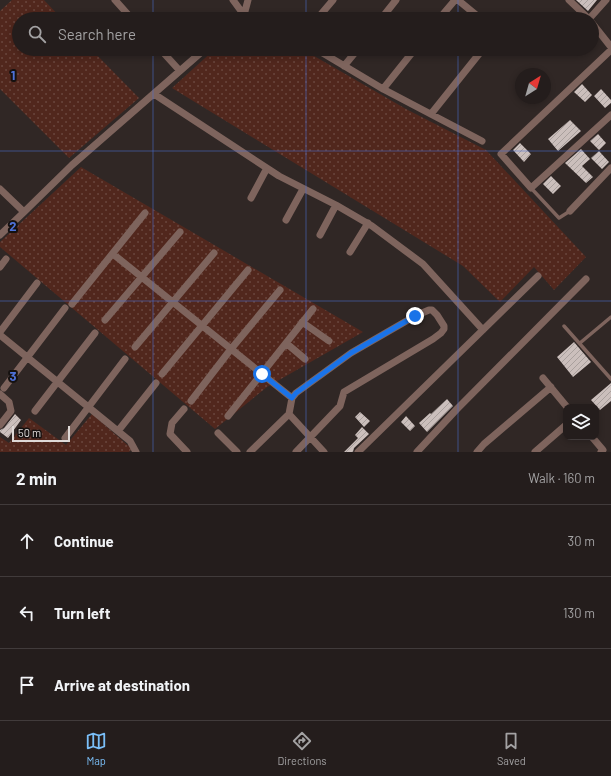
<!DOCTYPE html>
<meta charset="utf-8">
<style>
body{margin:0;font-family:Barlow,sans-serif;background:#302a29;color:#f1f3f6}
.controls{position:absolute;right:12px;bottom:12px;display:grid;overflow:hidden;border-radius:8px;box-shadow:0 2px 6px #0003}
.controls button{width:36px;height:36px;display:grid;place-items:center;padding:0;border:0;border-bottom:1px solid #413b3b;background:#241d1c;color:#f1f3f6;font:20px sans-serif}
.compass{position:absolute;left:515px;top:68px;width:36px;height:36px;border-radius:50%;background:#241d1c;box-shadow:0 2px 6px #0003;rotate:37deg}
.scale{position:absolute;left:12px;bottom:10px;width:58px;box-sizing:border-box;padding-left:4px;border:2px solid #dfd9d7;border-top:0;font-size:11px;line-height:14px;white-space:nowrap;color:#dfd9d7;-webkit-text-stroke:3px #151110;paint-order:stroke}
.stop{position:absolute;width:12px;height:12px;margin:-9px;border:3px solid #1a73e8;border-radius:50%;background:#fff}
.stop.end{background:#1a73e8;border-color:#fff;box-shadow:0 1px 4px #0008}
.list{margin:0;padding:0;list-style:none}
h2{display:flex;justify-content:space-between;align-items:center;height:52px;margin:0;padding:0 16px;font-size:17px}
h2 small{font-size:13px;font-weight:400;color:#a3a2a3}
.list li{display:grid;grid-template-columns:26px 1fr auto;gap:12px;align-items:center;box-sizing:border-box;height:72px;padding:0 16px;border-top:1px solid #413b3b}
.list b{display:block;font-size:15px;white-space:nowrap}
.list em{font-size:13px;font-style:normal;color:#a3a2a3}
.icon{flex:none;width:22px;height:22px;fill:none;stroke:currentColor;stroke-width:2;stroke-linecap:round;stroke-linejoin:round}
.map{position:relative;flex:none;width:611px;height:452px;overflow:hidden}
.search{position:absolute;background:#241d1c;box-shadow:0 2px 6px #0003;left:12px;right:12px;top:12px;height:44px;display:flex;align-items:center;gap:10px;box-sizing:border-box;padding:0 14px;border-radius:22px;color:#a3a2a3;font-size:15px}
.sheet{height:268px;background:#241d1c}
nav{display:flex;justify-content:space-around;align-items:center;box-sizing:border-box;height:56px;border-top:1px solid #413b3b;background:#241d1c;font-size:11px;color:#a3a2a3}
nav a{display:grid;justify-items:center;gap:2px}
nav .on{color:#7abff8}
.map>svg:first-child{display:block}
.grass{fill:url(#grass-dots)}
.building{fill:url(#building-hatch)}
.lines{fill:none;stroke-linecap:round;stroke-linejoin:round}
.lane{stroke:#7e645d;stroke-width:3.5}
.street{stroke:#7e645d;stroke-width:7}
.route{stroke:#1a73e8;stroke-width:5}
.grid{fill:none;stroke:#4e71d8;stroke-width:1;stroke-opacity:0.55}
.grid-label{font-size:13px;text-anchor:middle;font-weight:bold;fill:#4e71d8;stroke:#151110;stroke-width:4;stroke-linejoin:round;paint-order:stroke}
</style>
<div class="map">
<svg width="611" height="452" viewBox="0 0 611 452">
<defs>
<pattern id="grass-dots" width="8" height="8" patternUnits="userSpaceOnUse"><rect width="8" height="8" fill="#51271d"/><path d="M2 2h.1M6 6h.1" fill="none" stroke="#6a463d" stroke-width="1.8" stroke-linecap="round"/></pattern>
<pattern id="building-hatch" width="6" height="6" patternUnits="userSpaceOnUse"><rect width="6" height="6" fill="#cbbfbc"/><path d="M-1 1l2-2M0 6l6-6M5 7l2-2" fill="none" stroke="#a9a09d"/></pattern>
</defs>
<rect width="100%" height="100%" fill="#302725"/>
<path class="grass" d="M 12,0 L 44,0 L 62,19 L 19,19 L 19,49 L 91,49 L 139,98 L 69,158 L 0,89 L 0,11 Z
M 215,49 L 302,49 L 406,109 L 486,150 L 586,257 L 554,290 L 534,267 L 500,302 L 463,266 L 172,88 Z
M 81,167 L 363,332 L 267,387 L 215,429 L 0,247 L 0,242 Z
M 92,414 L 132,449 L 129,452 L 0,452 L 0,437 L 9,443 L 29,418 L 66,445 Z"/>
<path class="building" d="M 576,0 L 597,0 L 588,11 Z
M 582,84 L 592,95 L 585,102 L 574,92 Z
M 601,89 L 611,100 L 611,103 L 605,108 L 594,96 Z
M 570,120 L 581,131 L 558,151 L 548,139 Z
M 598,134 L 606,143 L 599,150 L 590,141 Z
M 520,143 L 531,154 L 524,162 L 513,150 Z
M 581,149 L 590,159 L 582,166 L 593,177 L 586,183 L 565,163 Z
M 599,151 L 609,162 L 602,169 L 591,158 Z
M 551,176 L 561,186 L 553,194 L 543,184 Z
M 574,342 L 591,362 L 573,377 L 557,357 Z
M 611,383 L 611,401 L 600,410 L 591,400 Z
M 447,399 L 453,406 L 427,432 L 419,423 L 430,413 L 431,414 Z
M 360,412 L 370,421 L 364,427 L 355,417 Z
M 15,414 L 21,420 L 8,438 L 0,432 L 0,430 L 4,428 Z
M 406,416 L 415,426 L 410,431 L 401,422 Z
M 362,427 L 369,434 L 354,448 L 353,452 L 344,452 L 358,438 L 355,435 Z"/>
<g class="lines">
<path class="lane" d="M 531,188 L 559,218 L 570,211
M 564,326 L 611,379
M 580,343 L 611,317"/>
<path class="street" d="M 115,0 L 132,19
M 233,0 L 244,15 L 240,19
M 458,0 L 481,19
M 569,0 L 589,19
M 244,15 L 248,0
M 317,19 L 333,0
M 381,19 L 396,0
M 439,19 L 455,0
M 589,19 L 606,0
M 592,23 L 611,47
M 160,49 L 180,71
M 316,49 L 383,89 L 482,141
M 611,50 L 501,154 L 531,188 L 611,115
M 344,66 L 358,49
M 383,89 L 415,49
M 154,94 L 279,176 L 336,205 L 372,226 L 423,264 L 483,330
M 431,114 L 483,49
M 0,189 L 24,212 L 72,165 L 205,49
M 251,198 L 267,168
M 570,211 L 611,168
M 286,220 L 303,189
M 0,235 L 24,212
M 320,235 L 336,205
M 350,252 L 368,223
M 113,254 L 292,398
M 0,267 L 6,259
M 72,304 L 145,213
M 105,320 L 180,232
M 302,322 L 329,341
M 0,332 L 37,283
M 0,335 L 130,441 L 136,452
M 286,343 L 305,359
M 135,347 L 214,253
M 162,374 L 248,270
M 543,378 L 567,407
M 4,388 L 65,308
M 0,394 L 9,402 L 11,411 L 0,425
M 191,401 L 231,349 L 280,290
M 184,409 L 172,423 L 170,434 L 187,452
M 35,411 L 95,333
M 289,414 L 324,452
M 228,416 L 313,309
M 118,431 L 156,383
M 218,433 L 237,452
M 592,437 L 603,450 L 601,452
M 65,438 L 125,359
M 250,452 L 289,414 L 292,398 L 296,393 L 351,353 L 415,316 L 429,310 L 432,310 L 437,315 L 444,326 L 444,329 L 441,333 L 433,339 L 344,392 L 340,406 L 296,452
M 358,452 L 538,276
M 417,452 L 457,409 L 586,279
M 477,452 L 484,444 L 551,387
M 535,452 L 566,425"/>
</g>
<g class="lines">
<path class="route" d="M 262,374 L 292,398 L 296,393 L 351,353 L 415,316"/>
</g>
<path class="grid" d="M 153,0 L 153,19M 306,0 L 306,19M 458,0 L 458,19M 153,49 L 153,452M 306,49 L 306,452M 458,49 L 458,452M 0,151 L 611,151M 0,301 L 611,301"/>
<g class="grid-label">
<text x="13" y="80">1</text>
<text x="13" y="231">2</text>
<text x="13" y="381">3</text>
</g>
</svg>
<div class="controls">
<button><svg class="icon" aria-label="layers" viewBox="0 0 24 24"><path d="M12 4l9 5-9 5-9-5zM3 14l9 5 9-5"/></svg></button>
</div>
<svg class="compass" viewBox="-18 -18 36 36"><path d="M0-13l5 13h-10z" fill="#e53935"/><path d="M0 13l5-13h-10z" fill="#a3a2a3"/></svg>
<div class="scale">50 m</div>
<div class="stop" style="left:262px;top:374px"></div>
<div class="stop end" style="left:415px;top:316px"></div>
<div class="search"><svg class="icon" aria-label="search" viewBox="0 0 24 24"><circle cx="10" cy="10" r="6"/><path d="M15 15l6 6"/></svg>Search here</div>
</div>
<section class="sheet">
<h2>2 min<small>Walk · 160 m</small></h2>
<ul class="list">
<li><svg class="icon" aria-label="ahead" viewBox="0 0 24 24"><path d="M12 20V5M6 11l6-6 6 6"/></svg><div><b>Continue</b></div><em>30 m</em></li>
<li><svg class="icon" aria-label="left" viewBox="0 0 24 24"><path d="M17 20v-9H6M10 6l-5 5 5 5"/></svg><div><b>Turn left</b></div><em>130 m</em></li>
<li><svg class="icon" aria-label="arrive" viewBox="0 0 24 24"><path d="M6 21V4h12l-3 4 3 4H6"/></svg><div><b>Arrive at destination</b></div></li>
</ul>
</section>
<nav>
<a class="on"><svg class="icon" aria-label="map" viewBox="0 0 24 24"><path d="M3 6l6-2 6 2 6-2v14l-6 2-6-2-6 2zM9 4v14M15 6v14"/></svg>Map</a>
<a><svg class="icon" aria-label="directions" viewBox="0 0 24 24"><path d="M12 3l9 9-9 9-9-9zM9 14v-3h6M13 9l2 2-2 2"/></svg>Directions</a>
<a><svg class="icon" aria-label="saved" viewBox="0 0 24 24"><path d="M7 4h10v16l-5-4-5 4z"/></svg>Saved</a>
</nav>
